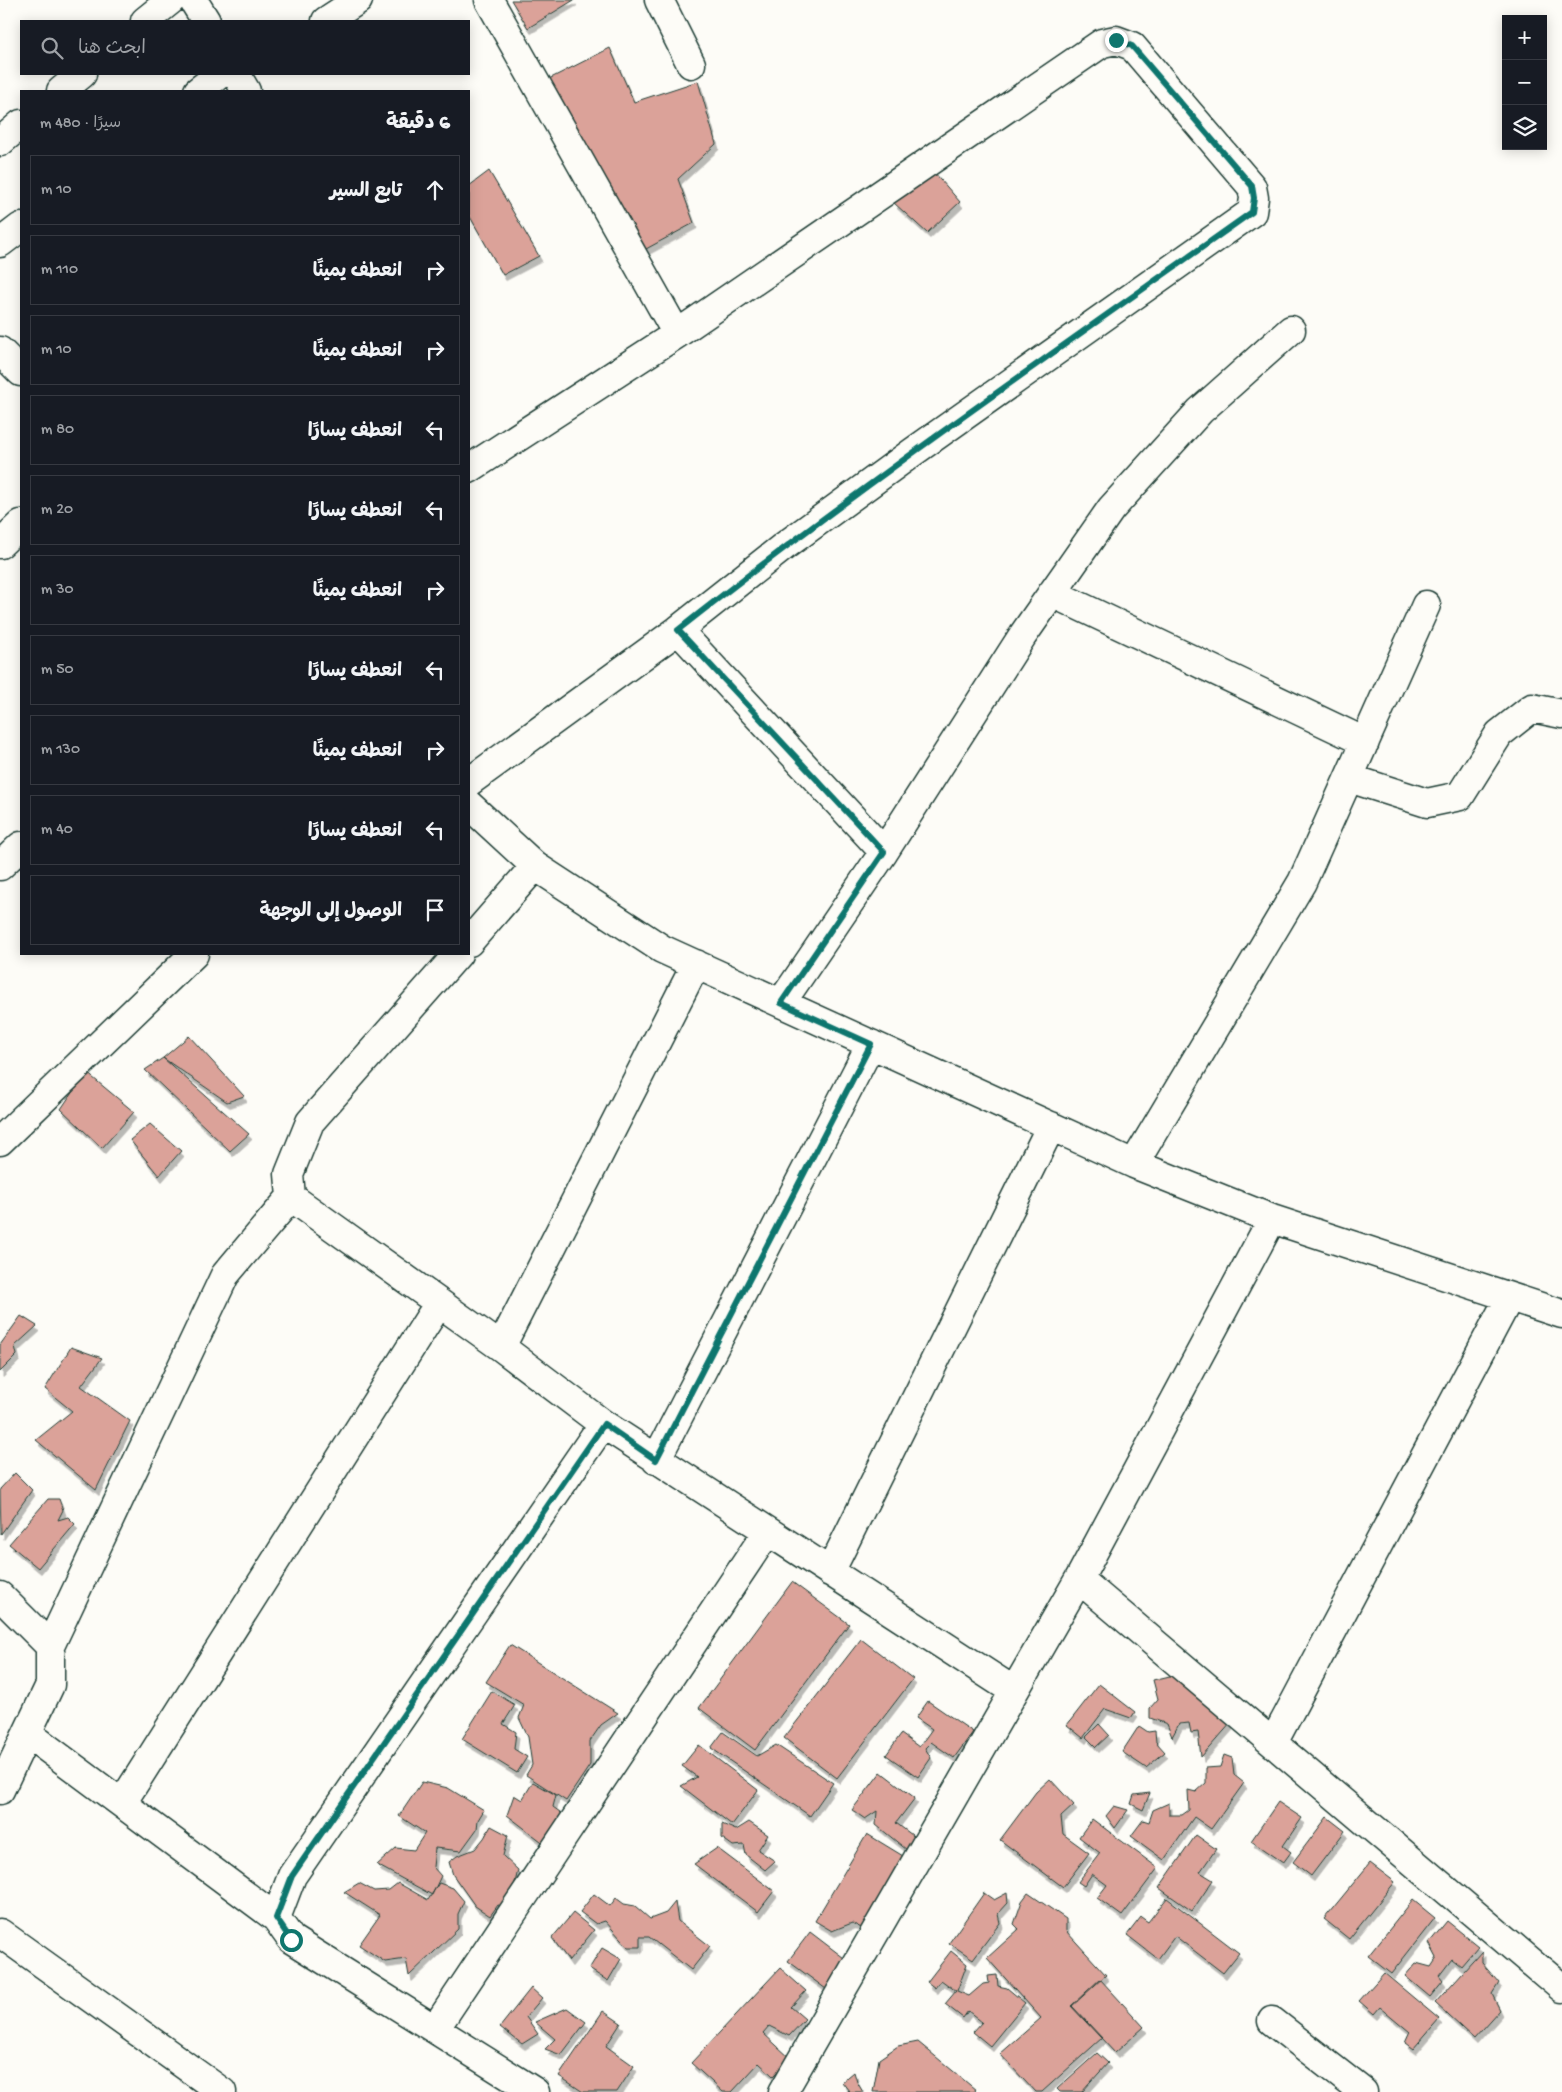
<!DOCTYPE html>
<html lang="ar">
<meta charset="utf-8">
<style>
body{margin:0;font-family:"Gochi Hand","Playpen Sans Arabic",sans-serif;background:#20242c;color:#f1f3f6;direction:rtl}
.controls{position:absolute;right:15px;top:15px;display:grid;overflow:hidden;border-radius:0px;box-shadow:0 2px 12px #0003}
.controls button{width:45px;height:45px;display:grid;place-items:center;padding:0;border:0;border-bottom:1px solid #363941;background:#171b24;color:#f1f3f6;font:25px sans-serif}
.stop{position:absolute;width:15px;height:15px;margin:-11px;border:4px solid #0f766e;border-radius:50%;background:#fff}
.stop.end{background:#0f766e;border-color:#fff;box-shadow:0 1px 5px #0008}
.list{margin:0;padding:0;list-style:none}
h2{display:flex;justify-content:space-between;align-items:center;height:65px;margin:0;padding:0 20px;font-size:21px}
h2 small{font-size:16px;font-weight:400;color:#9ea1a6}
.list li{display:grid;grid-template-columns:32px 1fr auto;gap:15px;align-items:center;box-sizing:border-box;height:70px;margin:0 10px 10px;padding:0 10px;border:1px solid #363941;border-radius:0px}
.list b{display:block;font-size:19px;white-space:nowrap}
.list em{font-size:16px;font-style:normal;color:#9ea1a6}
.icon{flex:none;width:28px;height:28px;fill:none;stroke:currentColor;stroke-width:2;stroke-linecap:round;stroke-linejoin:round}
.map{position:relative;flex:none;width:1562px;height:2092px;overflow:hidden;direction:ltr}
.search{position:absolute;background:#171b24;box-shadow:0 2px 12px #0003;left:20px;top:20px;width:450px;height:55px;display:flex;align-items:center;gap:12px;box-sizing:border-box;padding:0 18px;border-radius:0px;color:#9ea1a6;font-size:19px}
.panel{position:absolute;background:#171b24;box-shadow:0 2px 12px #0003;left:20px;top:90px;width:450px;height:865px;border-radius:0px;direction:rtl}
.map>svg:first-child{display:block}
.building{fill:#dba299;stroke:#1f3d34;filter:url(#shadow)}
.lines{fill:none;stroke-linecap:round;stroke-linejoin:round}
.minor-casing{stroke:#1f3d34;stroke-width:31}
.minor{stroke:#fdfcf7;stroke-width:28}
.route{stroke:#0f766e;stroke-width:6}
</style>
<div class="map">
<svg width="1562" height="2092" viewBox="0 0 1562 2092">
<defs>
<filter id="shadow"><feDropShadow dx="3" dy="5.5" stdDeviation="0" flood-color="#0004"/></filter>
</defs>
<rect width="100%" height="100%" fill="#fdfcf7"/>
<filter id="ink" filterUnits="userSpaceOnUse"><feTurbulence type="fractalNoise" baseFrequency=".02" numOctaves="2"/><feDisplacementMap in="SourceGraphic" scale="10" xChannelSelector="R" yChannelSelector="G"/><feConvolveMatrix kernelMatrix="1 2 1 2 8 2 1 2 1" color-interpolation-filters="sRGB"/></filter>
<g filter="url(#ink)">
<path class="building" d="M 511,0 L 574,0 L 528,28 Z
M 610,48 L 634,102 L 698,81 L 716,144 L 678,179 L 694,223 L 646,249 L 547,80 Z
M 489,171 L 539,256 L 503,275 L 469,215 L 469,186 Z
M 934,172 L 960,202 L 927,233 L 894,203 Z
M 189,1036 L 244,1096 L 227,1102 L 163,1058 Z
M 163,1058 L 249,1134 L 230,1151 L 145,1070 Z
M 86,1072 L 134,1112 L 102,1148 L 61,1109 Z
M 150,1124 L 181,1151 L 159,1176 L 130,1140 Z
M 21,1316 L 37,1326 L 15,1346 L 17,1355 L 0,1372 L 0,1345 Z
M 71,1347 L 102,1358 L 81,1386 L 130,1421 L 96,1490 L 36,1440 L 72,1411 L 45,1389 Z
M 15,1473 L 32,1490 L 1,1534 L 0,1489 Z
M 48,1499 L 59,1499 L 63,1510 L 58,1520 L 68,1517 L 75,1524 L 38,1568 L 9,1544 Z
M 792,1582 L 849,1624 L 755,1750 L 699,1708 Z
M 861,1639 L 913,1679 L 837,1778 L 784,1738 Z
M 510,1645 L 618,1713 L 601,1725 L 590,1741 L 590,1765 L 566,1801 L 526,1775 L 532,1765 L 528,1737 L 519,1718 L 524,1705 L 486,1682 Z
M 1178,1674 L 1232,1722 L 1201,1757 L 1198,1732 L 1191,1733 L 1189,1723 L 1179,1724 L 1172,1737 L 1167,1724 L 1150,1718 L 1150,1708 L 1158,1699 L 1153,1680 Z
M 1099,1684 L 1135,1712 L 1131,1718 L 1105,1709 L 1083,1738 L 1067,1725 Z
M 492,1691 L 515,1705 L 503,1724 L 516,1732 L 514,1749 L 527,1757 L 517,1773 L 462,1739 Z
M 928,1701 L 973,1732 L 954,1758 L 931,1742 L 925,1748 L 931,1758 L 918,1777 L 886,1755 L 901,1734 L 919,1747 L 932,1729 L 916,1718 Z
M 1099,1724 L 1109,1735 L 1096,1747 L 1086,1737 Z
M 1139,1726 L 1148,1732 L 1155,1731 L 1156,1742 L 1165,1752 L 1146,1768 L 1122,1752 Z
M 723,1732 L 757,1756 L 776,1745 L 833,1783 L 810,1816 L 711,1748 Z
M 699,1745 L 758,1790 L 732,1825 L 681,1786 L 697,1777 L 682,1766 Z
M 1224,1755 L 1232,1758 L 1234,1775 L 1244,1783 L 1211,1829 L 1194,1817 L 1164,1860 L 1131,1836 L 1143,1820 L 1149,1822 L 1153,1810 L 1169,1803 L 1169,1815 L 1182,1815 L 1189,1810 L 1188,1790 L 1196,1792 L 1206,1783 L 1206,1768 L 1220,1767 Z
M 881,1772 L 915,1798 L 896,1823 L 916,1838 L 907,1850 L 876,1825 L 877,1811 L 865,1819 L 852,1810 Z
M 1050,1779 L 1074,1805 L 1061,1817 L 1063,1834 L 1089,1853 L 1063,1887 L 1000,1840 L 1036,1792 Z
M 422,1782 L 448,1788 L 484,1810 L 478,1820 L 477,1829 L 461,1851 L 435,1848 L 433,1867 L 441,1876 L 432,1895 L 377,1865 L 396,1848 L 414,1850 L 425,1833 L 399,1816 Z
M 533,1782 L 556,1795 L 553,1807 L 571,1820 L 550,1848 L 507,1815 L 514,1795 L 522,1800 Z
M 1150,1793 L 1143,1810 L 1131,1804 L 1134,1795 Z
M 1278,1802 L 1302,1818 L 1283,1846 L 1291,1852 L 1283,1863 L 1251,1841 Z
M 1114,1806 L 1128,1810 L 1115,1828 L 1106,1816 Z
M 1327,1817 L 1345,1831 L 1311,1876 L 1293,1862 Z
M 1092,1819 L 1158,1868 L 1122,1916 L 1097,1898 L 1107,1885 L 1092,1874 L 1084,1886 L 1078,1882 L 1100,1853 L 1079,1837 Z
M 749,1822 L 768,1835 L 758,1850 L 775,1861 L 765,1870 L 746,1855 L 744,1845 L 733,1846 L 722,1838 L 722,1824 L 736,1830 Z
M 491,1826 L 508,1835 L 503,1856 L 518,1870 L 509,1908 L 498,1905 L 490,1916 L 475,1906 L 453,1875 L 449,1862 L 457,1856 L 475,1849 L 484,1838 Z
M 867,1834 L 908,1859 L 865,1930 L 852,1923 L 832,1931 L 815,1921 Z
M 1196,1835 L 1216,1849 L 1200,1872 L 1213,1880 L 1192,1911 L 1159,1888 Z
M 717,1848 L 774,1891 L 758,1912 L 694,1864 Z
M 1370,1863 L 1395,1882 L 1349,1939 L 1324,1919 Z
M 359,1883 L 374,1891 L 389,1890 L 398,1883 L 428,1900 L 439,1883 L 453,1888 L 464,1901 L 458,1914 L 458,1929 L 409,1976 L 406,1959 L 385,1962 L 359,1945 L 380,1915 L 344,1892 Z
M 984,1893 L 994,1900 L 1007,1893 L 1008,1903 L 998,1914 L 1000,1923 L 973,1959 L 949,1943 Z
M 1028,1893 L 1066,1919 L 1066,1931 L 1106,1975 L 1072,2006 L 1102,2038 L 1042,2092 L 1035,2092 L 1000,2054 L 1041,2018 L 987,1958 L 1019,1929 L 1014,1924 L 1022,1901 Z
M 594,1894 L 610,1906 L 616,1898 L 624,1904 L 635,1906 L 650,1919 L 666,1913 L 675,1902 L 678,1921 L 710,1946 L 691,1970 L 649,1937 L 640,1937 L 640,1947 L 628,1947 L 605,1921 L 596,1924 L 580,1912 Z
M 1167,1898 L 1239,1953 L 1223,1973 L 1175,1936 L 1158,1959 L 1127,1935 L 1141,1917 L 1148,1922 Z
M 1413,1900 L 1435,1918 L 1391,1974 L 1368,1956 Z
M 573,1913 L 594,1930 L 569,1961 L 552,1938 Z
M 1447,1921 L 1478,1946 L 1461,1966 L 1452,1959 L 1439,1976 L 1443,1981 L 1430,1997 L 1405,1976 L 1416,1963 L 1431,1967 L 1437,1958 L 1429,1943 Z
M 810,1932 L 848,1961 L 826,1989 L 788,1961 Z
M 602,1948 L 621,1959 L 608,1981 L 589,1969 Z
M 951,1951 L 967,1964 L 957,1991 L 969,1996 L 983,1984 L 989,1983 L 988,1976 L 997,1975 L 998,1986 L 1007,1988 L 1025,2003 L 990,2046 L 973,2032 L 982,2022 L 968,2011 L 963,2018 L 945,2004 L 956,1991 L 941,1980 L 935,1988 L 927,1982 Z
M 1482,1951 L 1482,1963 L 1499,1983 L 1492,1994 L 1500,2010 L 1474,2039 L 1435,2003 Z
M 780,1968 L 806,1991 L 791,2007 L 805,2019 L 789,2036 L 769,2026 L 763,2033 L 790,2058 L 773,2076 L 759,2063 L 732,2092 L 723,2092 L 691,2063 Z
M 1384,1973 L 1439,2019 L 1413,2049 L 1405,2043 L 1410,2032 L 1380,2007 L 1374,2014 L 1359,2001 Z
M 1100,1979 L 1144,2027 L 1115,2053 L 1071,2006 Z
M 531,1988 L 542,1998 L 526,2017 L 538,2034 L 522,2044 L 500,2027 Z
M 567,2008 L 586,2022 L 561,2055 L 545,2049 L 555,2039 L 535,2022 Z
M 603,2011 L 621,2023 L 606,2046 L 634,2066 L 617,2092 L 583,2092 L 559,2076 Z
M 918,2042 L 976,2090 L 974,2092 L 873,2092 L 879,2059 L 898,2046 Z
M 1097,2053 L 1108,2063 L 1082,2092 L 1060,2092 L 1057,2089 Z
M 854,2072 L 857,2082 L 863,2092 L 848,2092 L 849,2091 L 842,2082 Z"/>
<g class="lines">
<defs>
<path id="minor" d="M 193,0 L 206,21
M 489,0 L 677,334
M 659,0 L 691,64
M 145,21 L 171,0
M 326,21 L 358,0
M 236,74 L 246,91
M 61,91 L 82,74
M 198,91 L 220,74
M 0,142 L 21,124
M 0,243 L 21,227
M 0,351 L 21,372
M 469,469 L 677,334 L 1102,43 L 1116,40 L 1132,46 L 1252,187 L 1254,198 L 1252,212 L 913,452 L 783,547 L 678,630 L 469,782
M 0,544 L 21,524
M 1052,593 L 1365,742
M 678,630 L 884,852
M 1349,778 L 1427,803 L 1460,796 L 1499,734 L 1532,708 L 1562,714
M 469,805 L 535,866 L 662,949 L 1134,1164 L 1272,1219 L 1562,1314
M 0,866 L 21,846
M 469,942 L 535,866
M 458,954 L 310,1122 L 289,1174 L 291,1197 L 501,1347 L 603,1424 L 1014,1691
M 781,1003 L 884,852 L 1023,635 L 1111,509 L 1200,411 L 1291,330
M 0,1141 L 194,954
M 1134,1164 L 1302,882 L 1426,605
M 501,1347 L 696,964
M 656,1460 L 871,1044
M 830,1572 L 1051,1126
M 1079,1579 L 1562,1988
M 0,1596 L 50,1646 L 50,1685 L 0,1790
M 50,1646 L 225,1275 L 291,1197
M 27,1733 L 276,1918
M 1273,1743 L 1509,1298
M 122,1803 L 439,1303
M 0,1933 L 222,2092
M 1272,2021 L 1363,2092
M 435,2029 L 767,1532
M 535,2092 L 291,1939 L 276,1918 L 292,1876 L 603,1424
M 783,2092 L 1079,1579 L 1272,1219"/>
</defs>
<use href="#minor" class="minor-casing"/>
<use href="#minor" class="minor"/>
</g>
</g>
<g class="lines" filter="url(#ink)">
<path class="route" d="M 291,1940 L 276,1918 L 292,1876 L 604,1424 L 656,1460 L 871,1044 L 781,1003 L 884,852 L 678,630 C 864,483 1059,349 1252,212 L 1254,198 L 1252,186 L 1132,46 L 1116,40"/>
</g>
</svg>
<div class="controls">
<button>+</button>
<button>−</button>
<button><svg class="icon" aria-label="layers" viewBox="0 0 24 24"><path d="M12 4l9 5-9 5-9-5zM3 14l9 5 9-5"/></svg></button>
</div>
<div class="stop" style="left:291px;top:1940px"></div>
<div class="stop end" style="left:1116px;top:40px"></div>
<div class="search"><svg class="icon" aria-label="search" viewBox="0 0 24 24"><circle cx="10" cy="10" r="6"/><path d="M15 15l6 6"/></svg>ابحث هنا</div>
<section class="panel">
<h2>6 دقيقة<small>سيرًا · 480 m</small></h2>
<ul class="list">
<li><svg class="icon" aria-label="ahead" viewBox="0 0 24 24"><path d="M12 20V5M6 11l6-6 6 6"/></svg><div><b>تابع السير</b></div><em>10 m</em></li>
<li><svg class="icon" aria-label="right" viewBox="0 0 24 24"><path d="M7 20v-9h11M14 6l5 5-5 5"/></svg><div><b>انعطف يمينًا</b></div><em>110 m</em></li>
<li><svg class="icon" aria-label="right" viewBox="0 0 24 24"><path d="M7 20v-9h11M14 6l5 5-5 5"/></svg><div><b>انعطف يمينًا</b></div><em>10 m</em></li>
<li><svg class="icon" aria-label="left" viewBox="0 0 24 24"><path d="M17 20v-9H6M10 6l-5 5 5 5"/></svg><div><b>انعطف يسارًا</b></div><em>80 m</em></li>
<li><svg class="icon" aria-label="left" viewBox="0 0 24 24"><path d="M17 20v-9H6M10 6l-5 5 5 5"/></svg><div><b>انعطف يسارًا</b></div><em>20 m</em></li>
<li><svg class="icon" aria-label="right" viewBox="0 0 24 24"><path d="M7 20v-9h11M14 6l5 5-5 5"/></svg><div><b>انعطف يمينًا</b></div><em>30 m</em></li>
<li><svg class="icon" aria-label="left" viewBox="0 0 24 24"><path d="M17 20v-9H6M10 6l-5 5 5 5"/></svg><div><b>انعطف يسارًا</b></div><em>50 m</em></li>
<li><svg class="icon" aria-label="right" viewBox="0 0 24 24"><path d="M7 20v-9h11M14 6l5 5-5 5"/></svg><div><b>انعطف يمينًا</b></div><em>130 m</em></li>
<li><svg class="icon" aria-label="left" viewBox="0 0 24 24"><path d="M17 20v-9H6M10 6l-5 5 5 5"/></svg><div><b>انعطف يسارًا</b></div><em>40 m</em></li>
<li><svg class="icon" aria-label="arrive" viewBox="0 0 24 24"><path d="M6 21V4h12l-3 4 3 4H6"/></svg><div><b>الوصول إلى الوجهة</b></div></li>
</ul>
</section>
</div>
